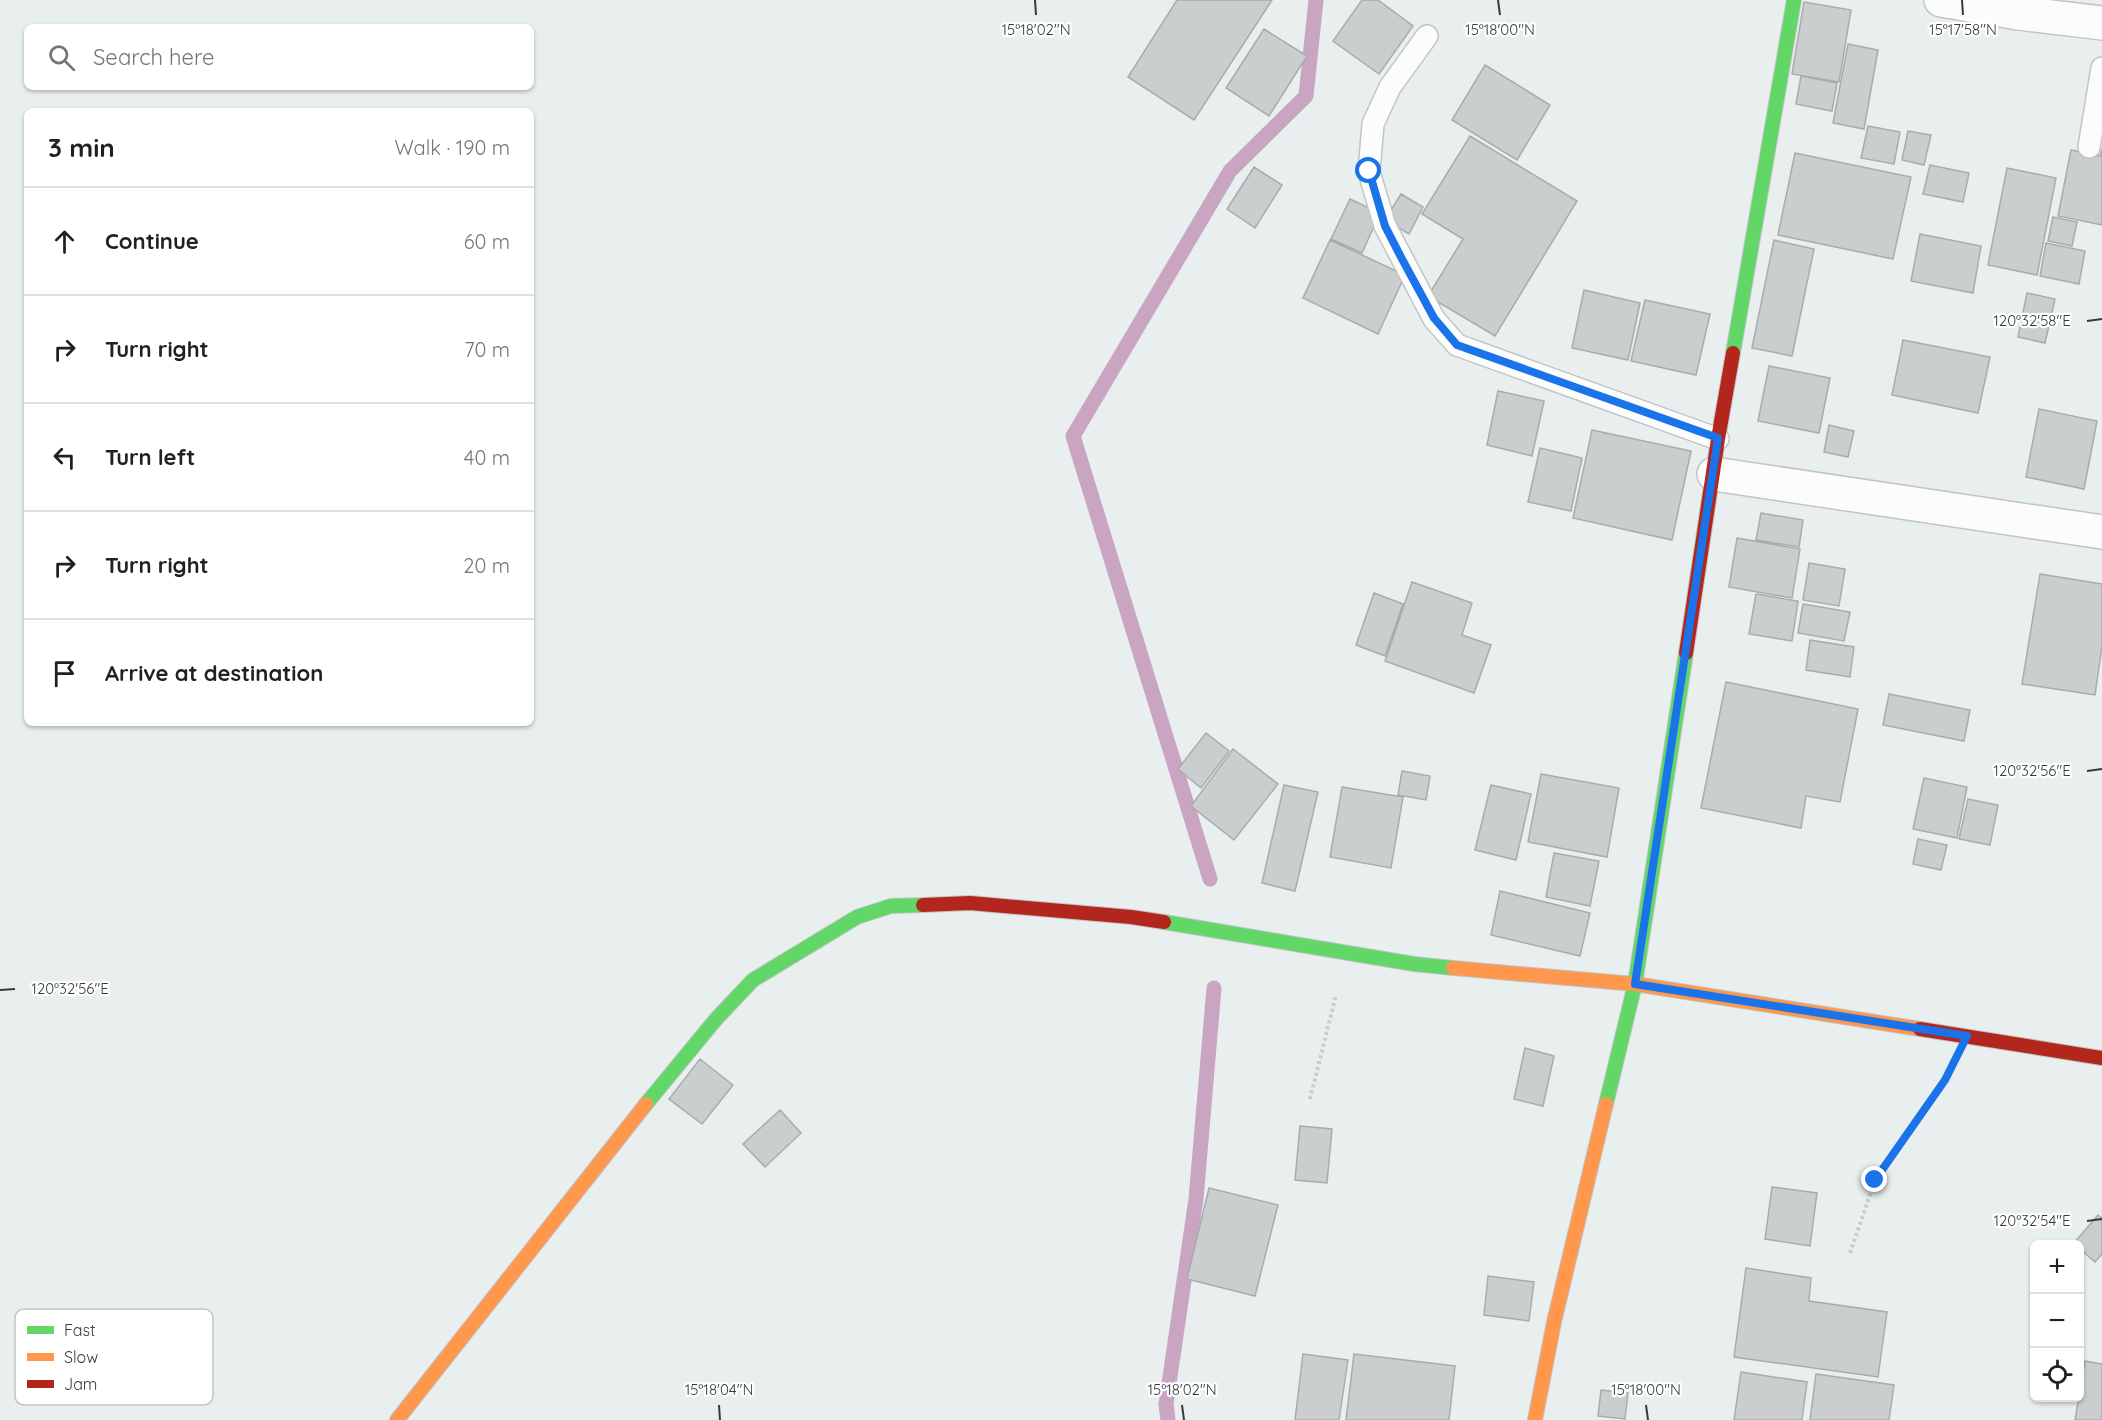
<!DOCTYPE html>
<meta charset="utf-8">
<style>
body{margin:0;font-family:Quicksand,sans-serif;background:#f2f2f2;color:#202124}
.controls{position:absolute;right:18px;bottom:18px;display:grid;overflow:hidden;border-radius:9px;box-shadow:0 2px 4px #0004}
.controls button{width:54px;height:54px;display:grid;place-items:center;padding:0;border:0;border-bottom:2px solid #e0e0e0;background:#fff;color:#202124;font:30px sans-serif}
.stop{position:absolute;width:18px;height:18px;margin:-14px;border:4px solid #1a73e8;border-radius:50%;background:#fff}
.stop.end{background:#1a73e8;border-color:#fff;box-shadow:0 2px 6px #0008}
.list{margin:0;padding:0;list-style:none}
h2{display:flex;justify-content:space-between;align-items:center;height:78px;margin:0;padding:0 24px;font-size:26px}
h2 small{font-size:20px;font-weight:400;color:#757577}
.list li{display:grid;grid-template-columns:39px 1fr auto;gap:18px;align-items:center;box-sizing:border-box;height:108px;padding:0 24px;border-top:2px solid #e0e0e0}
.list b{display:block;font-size:22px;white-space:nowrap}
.list em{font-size:20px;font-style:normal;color:#757577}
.icon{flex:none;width:33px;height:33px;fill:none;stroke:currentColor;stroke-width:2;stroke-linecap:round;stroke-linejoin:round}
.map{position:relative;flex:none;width:2102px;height:1420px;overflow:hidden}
.search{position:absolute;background:#fff;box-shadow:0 2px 4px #0004;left:24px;top:24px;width:510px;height:66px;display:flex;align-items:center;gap:15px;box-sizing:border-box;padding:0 21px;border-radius:9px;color:#757577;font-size:22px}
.panel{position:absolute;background:#fff;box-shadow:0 2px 4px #0004;left:24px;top:108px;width:510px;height:618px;border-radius:9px}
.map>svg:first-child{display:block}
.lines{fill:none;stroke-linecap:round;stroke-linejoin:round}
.stream{stroke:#caa5c2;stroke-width:15}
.building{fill:#cacecf;stroke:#a8acac;stroke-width:1.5}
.lane-casing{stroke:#c1c5c5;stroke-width:24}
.street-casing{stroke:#c1c5c5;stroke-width:36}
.fast-casing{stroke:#c1c5c5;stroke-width:16}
.slow-casing{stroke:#c1c5c5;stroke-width:16}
.jam-casing{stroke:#c1c5c5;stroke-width:16}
.path{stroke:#cacccc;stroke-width:4;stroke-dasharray:3 3;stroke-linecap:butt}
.lane{stroke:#fcfcfd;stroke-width:21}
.street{stroke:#fcfcfd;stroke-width:33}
.fast{stroke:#63d668;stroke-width:14}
.slow{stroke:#ff974d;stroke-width:14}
.jam{stroke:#b3261e;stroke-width:14}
.route{stroke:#1a73e8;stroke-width:8}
.ticks{fill:none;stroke:#373a3b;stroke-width:2}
.key{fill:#fff;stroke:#c3c4c4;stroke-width:1.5}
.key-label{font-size:16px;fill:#373a3b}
.ticks-label{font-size:15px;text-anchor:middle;fill:#373a3b;stroke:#fff;stroke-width:4.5;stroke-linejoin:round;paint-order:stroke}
</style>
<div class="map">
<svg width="2102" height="1420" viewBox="0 0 2102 1420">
<rect width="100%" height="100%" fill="#e9eeef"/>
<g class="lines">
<path class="stream" d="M 1210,879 L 1073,436 L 1230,171 L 1306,96 L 1316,0
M 1168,1420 L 1166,1404 L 1196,1199 L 1214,988"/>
</g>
<path class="building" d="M 1177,0 L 1272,0 L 1194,120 L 1128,77 Z
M 1362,0 L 1378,0 L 1413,26 L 1379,74 L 1333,41 Z
M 1804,2 L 1851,10 L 1839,82 L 1792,74 Z
M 1264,29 L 1307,56 L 1269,116 L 1226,88 Z
M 1848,44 L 1878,50 L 1864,129 L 1833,123 Z
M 1485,65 L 1550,105 L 1517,160 L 1452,120 Z
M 1801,76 L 1837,83 L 1832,111 L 1796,104 Z
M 1868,126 L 1900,132 L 1894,164 L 1861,158 Z
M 1908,131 L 1931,135 L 1924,165 L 1902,160 Z
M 1470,136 L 1577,201 L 1495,336 L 1428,296 L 1463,239 L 1422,214 Z
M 2102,149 L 2102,225 L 2058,216 L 2071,150 L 2100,156 Z
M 1795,153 L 1911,177 L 1893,259 L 1778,235 Z
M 1930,165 L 1969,173 L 1963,202 L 1923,194 Z
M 1254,167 L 1282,185 L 1255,228 L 1227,209 Z
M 2007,168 L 2056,178 L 2037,275 L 1988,265 Z
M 1401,194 L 1423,207 L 1409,234 L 1385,220 Z
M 1350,199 L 1380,213 L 1362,253 L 1331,239 Z
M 2053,217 L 2077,222 L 2072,246 L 2048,241 Z
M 1920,234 L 1981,246 L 1973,293 L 1911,281 Z
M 1330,240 L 1405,275 L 1378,334 L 1303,298 Z
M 1774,240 L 1814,249 L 1792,356 L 1752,348 Z
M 2046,243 L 2085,251 L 2079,284 L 2040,276 Z
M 1584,290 L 1640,303 L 1628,360 L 1572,348 Z
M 2027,293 L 2055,299 L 2045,343 L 2018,337 Z
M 1645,300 L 1710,314 L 1696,375 L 1631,361 Z
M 1903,340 L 1990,357 L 1978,413 L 1892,395 Z
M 1769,366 L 1830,378 L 1819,433 L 1758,421 Z
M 1498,391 L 1544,401 L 1532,456 L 1487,445 Z
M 2039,409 L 2097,421 L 2084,489 L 2026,477 Z
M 1829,425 L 1854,431 L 1848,457 L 1824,452 Z
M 1592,430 L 1691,451 L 1672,540 L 1573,518 Z
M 1540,448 L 1582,458 L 1571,511 L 1528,502 Z
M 1761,513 L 1803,520 L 1799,547 L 1756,540 Z
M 1737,538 L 1800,549 L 1792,598 L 1729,587 Z
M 1809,563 L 1845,569 L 1839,606 L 1803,600 Z
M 2040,574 L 2102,584 L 2102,646 L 2095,695 L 2022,684 Z
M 1412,582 L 1472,603 L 1462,635 L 1491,645 L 1474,693 L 1385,661 Z
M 1374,593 L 1403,604 L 1385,656 L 1356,645 Z
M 1756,594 L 1798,601 L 1792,641 L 1749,634 Z
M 1803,604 L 1850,612 L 1844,641 L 1798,633 Z
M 1810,640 L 1854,647 L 1850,677 L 1806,670 Z
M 1726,682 L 1858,709 L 1840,802 L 1806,796 L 1801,828 L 1701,808 Z
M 1889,694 L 1970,710 L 1964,741 L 1883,725 Z
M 1206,733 L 1229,751 L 1201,788 L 1178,769 Z
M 1233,749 L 1278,784 L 1234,840 L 1191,806 Z
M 1402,771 L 1430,776 L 1426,800 L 1398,795 Z
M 1541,774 L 1619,788 L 1607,857 L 1528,842 Z
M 1924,778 L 1967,787 L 1957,838 L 1913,829 Z
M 1284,785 L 1318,792 L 1295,891 L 1262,883 Z
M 1491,785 L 1531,794 L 1516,860 L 1475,850 Z
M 1342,787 L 1403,797 L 1391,868 L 1330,857 Z
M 1968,799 L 1998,805 L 1990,845 L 1959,839 Z
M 1918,839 L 1947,845 L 1941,870 L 1913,864 Z
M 1554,853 L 1599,861 L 1590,906 L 1546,897 Z
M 1500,891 L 1590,913 L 1580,956 L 1491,935 Z
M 1525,1048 L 1554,1056 L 1543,1106 L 1514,1099 Z
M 700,1059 L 733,1085 L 702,1124 L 669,1099 Z
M 780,1110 L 801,1133 L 765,1167 L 743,1144 Z
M 1300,1126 L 1332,1129 L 1327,1183 L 1295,1180 Z
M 1772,1187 L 1817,1193 L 1810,1246 L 1765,1239 Z
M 1209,1188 L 1278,1205 L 1255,1296 L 1187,1279 Z
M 2098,1215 L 2102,1218 L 2102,1254 L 2095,1262 L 2080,1249 L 2080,1244 L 2074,1243 Z
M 1746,1268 L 1811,1278 L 1809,1301 L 1887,1312 L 1878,1377 L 1734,1357 Z
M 1488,1276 L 1534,1282 L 1529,1321 L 1484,1315 Z
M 1303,1354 L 1348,1360 L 1339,1420 L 1295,1420 Z
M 1354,1354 L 1455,1366 L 1449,1420 L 1346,1420 Z
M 2085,1361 L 2102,1364 L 2102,1420 L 2075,1420 Z
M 1741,1372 L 1807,1382 L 1802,1420 L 1734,1420 Z
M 1816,1374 L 1894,1385 L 1889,1420 L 1810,1420 Z
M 1601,1390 L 1628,1393 L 1625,1419 L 1598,1416 Z"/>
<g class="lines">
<defs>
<path id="lane" d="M 1427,36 L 1390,87 L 1373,124 L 1369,172 L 1385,226 L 1434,319 L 1457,345 L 1718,439
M 2089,147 L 2102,68"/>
<path id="street" d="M 1941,0 L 2018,13 L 2102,23
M 1714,474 L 2102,532"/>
<path id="fast" d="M 1733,353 L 1794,0
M 1164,922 L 1414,964 L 1453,968
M 646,1104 L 717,1018 L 753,980 L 857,917 L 891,906 L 923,905
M 1606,1104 L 1635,984 L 1686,653"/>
<path id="slow" d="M 1453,968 L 1635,984 L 1920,1029
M 397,1420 L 646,1104
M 1535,1420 L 1554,1322 L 1606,1104"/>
<path id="jam" d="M 1686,653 L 1718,439 L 1733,353
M 923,905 L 970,903 L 1131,917 L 1164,922
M 1920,1029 L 2102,1058"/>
</defs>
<use href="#lane" class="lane-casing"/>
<use href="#street" class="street-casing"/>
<use href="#fast" class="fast-casing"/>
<use href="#slow" class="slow-casing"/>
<use href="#jam" class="jam-casing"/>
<path class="path" d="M 1310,1099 L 1336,995
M 1850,1253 L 1875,1180 L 1946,1076"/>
<use href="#lane" class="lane"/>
<use href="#street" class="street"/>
<use href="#fast" class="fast"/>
<use href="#slow" class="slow"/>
<use href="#jam" class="jam"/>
</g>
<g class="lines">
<path class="route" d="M 1369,171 L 1385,226 L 1402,259 L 1434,318 L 1457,345 L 1718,438 L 1635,984 L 1967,1036 L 1945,1080 L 1875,1180"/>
</g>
<path class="ticks" d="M 1035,0 L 1036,15M 1498,0 L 1500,15M 1962,0 L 1963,15M 2087,321 L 2102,319M 2087,771 L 2102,769M 0,990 L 15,989M 2087,1221 L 2102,1219M 719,1405 L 720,1420M 1182,1405 L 1184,1420M 1646,1405 L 1648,1420"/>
<rect x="15" y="1309" width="198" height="96" rx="9" class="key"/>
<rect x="27" y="1326" width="27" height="8" fill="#63d668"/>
<rect x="27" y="1353" width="27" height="8" fill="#ff974d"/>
<rect x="27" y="1380" width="27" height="8" fill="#b3261e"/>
<g class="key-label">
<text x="64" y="1336">Fast</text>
<text x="64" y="1363">Slow</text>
<text x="64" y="1390">Jam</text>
</g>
<g class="ticks-label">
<text x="1036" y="35">15°18'02"N</text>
<text x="1500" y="35">15°18'00"N</text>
<text x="1963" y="35">15°17'58"N</text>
<text x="2032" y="326">120°32'58"E</text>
<text x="2032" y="776">120°32'56"E</text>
<text x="70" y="994">120°32'56"E</text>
<text x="2032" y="1226">120°32'54"E</text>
<text x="719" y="1395">15°18'04"N</text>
<text x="1182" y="1395">15°18'02"N</text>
<text x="1646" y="1395">15°18'00"N</text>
</g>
</svg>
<div class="controls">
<button>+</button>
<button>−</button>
<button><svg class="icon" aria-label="locate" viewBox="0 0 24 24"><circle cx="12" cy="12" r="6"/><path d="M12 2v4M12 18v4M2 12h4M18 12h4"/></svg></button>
</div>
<div class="stop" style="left:1369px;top:171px"></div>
<div class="stop end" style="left:1875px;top:1180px"></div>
<div class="search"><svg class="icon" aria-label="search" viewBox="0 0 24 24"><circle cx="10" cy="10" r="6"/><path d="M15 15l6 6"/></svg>Search here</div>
<section class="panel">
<h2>3 min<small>Walk · 190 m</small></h2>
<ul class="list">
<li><svg class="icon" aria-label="ahead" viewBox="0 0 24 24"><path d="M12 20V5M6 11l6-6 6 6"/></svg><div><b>Continue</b></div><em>60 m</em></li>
<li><svg class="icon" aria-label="right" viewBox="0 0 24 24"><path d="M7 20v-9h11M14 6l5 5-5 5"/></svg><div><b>Turn right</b></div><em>70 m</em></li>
<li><svg class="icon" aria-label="left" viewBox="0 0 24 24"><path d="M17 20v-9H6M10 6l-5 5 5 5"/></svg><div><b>Turn left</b></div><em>40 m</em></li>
<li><svg class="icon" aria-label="right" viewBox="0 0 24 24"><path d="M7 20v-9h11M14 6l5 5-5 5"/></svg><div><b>Turn right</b></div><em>20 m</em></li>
<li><svg class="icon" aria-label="arrive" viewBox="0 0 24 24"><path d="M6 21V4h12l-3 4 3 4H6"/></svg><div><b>Arrive at destination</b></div></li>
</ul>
</section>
</div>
